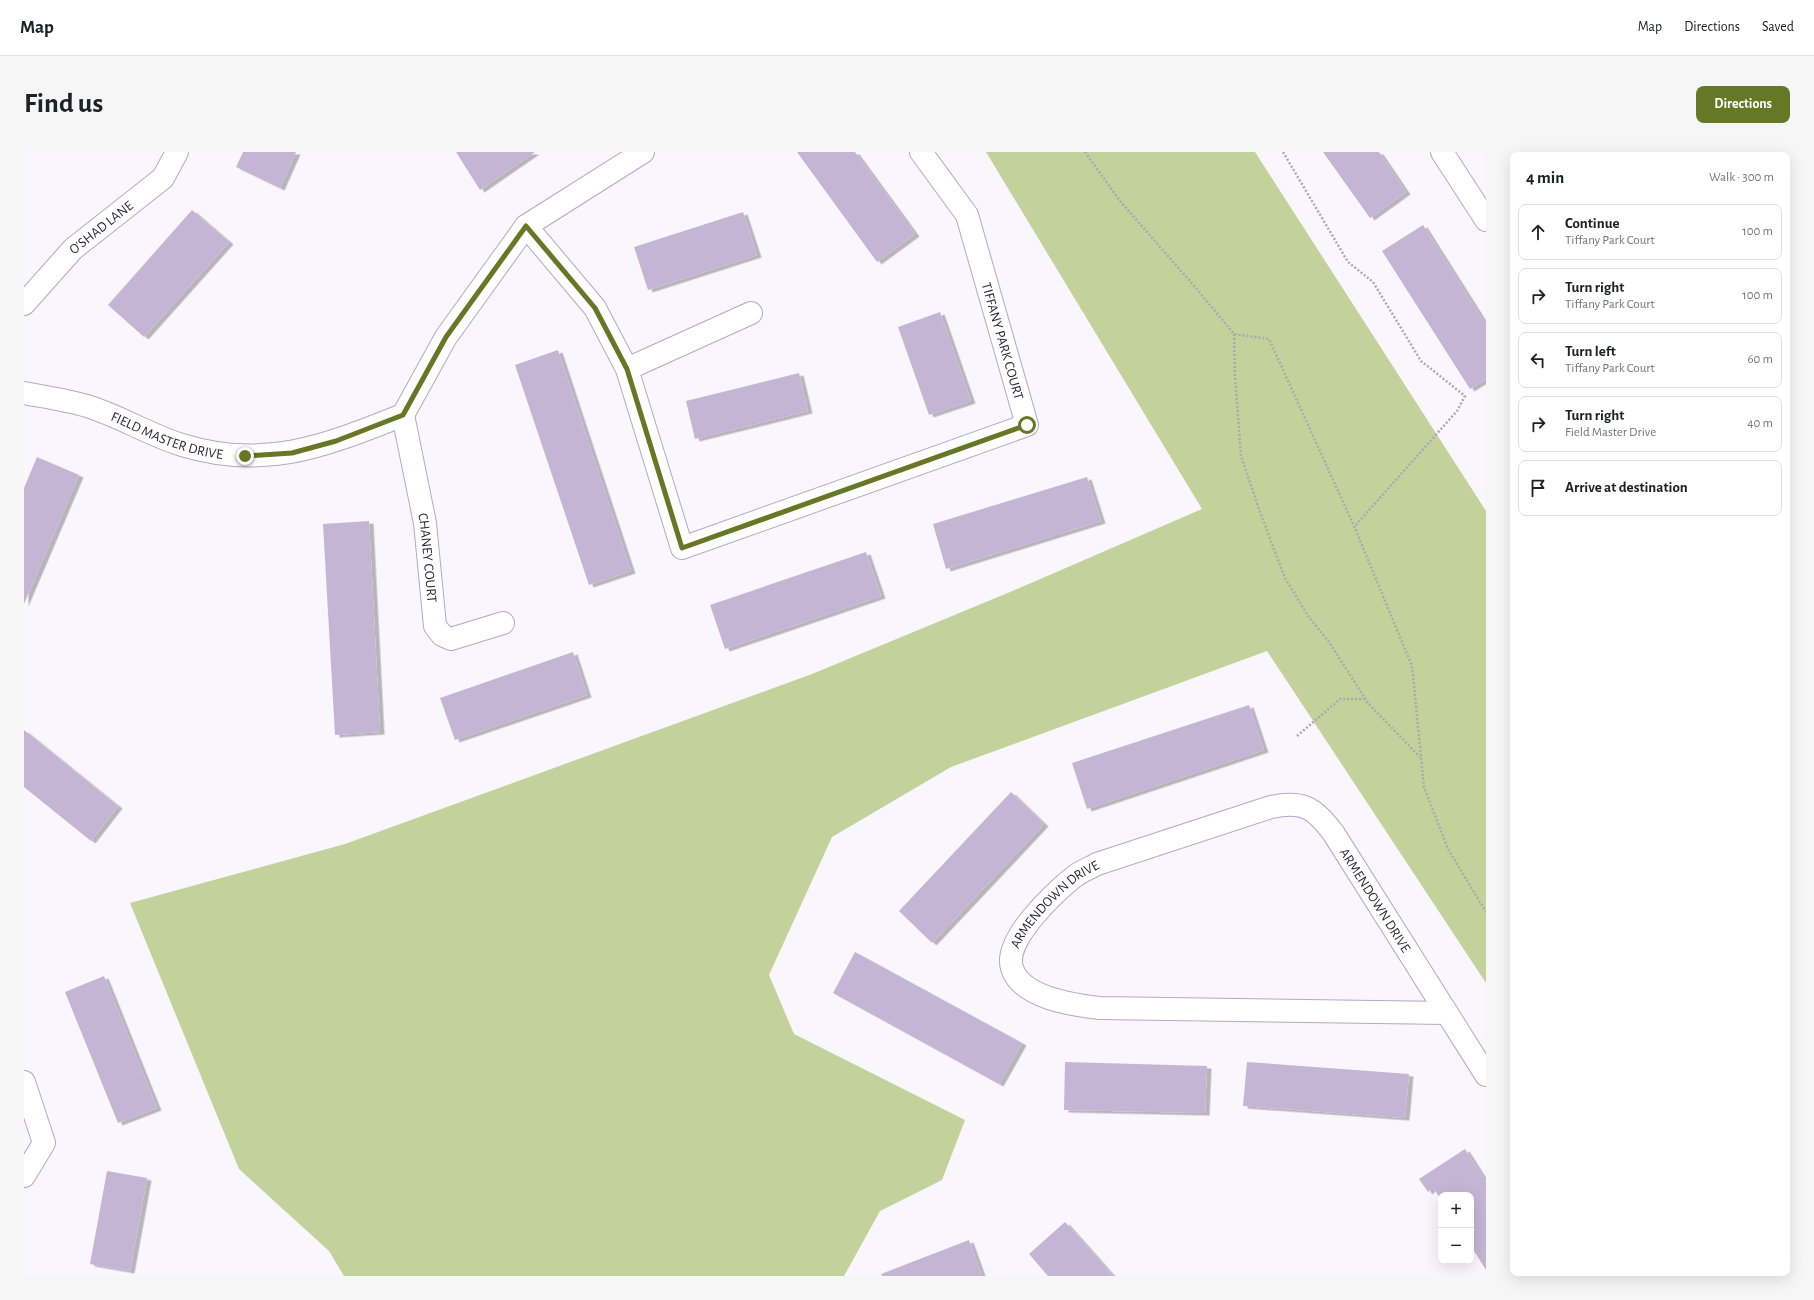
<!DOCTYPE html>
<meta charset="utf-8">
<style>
body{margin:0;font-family:"Alegreya Sans",sans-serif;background:#f6f6f6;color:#202124}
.controls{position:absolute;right:12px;bottom:12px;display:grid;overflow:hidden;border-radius:8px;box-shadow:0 4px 16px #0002}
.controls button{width:36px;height:36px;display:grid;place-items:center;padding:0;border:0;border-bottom:1px solid #e0e0e0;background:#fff;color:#202124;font:20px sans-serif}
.stop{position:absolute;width:12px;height:12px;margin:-9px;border:3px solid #687725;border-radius:50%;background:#fff}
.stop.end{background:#687725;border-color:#fff;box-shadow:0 1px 4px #0008}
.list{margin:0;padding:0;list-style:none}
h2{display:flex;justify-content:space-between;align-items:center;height:52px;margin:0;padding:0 16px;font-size:17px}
h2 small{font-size:13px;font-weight:400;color:#757577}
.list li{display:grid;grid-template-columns:26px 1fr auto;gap:12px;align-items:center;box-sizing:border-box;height:56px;margin:0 8px 8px;padding:0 8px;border:1px solid #e0e0e0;border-radius:8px}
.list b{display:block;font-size:15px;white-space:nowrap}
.list p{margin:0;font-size:13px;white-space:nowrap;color:#757577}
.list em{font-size:13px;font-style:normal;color:#757577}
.icon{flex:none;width:22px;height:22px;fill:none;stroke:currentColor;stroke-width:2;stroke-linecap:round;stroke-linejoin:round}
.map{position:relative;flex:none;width:1462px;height:1124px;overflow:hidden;border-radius:8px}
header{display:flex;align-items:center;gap:24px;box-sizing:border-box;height:56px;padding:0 20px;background:#fff;border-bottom:1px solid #e0e0e0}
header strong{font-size:19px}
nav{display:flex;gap:22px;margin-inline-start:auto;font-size:14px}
.intro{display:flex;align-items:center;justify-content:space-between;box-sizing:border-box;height:96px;padding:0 24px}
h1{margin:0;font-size:28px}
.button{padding:10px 18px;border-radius:8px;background:#687725;color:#fff;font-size:14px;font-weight:700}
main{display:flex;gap:24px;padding:0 24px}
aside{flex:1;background:#fff;border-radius:8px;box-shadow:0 4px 16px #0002}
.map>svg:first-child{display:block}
.green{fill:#c3d29b}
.building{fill:#c5b5d5;filter:url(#shadow)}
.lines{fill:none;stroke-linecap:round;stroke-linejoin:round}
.street-casing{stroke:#b7a7c6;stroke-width:24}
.path{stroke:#aca8b1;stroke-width:2.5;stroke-dasharray:2 2;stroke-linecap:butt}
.street{stroke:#fff;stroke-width:22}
.route{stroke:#687725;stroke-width:5}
.labels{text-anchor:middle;stroke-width:3;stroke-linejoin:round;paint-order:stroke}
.street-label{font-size:14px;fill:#2d2733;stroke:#fff}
</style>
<header>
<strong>Map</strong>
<nav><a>Map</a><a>Directions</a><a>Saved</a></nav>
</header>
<div class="intro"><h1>Find us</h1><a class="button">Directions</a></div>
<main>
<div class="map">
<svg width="1462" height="1124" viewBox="0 0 1462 1124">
<defs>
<filter id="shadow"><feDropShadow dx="4.5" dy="2.5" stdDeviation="0" flood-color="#0004"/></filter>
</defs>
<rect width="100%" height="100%" fill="#f9f6fd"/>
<path class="green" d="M 962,0 L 1231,0 L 1462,359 L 1462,831 L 1243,499 L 927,615 L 808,685 L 745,823 L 770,882 L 941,968 L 918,1028 L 856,1059 L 820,1124 L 320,1124 L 305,1099 L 215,1017 L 106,751 L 321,692 L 788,522 L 986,440 L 1178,357 Z"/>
<path class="building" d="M 219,0 L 272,0 L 256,36 L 212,15 Z
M 432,0 L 511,0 L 456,38 Z
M 773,0 L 831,0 L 891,82 L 853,110 Z
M 1299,0 L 1355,0 L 1382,40 L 1346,66 Z
M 168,58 L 205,90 L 120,185 L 84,153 Z
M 719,60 L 733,103 L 624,138 L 610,95 Z
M 1399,73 L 1462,173 L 1462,227 L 1446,237 L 1358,99 Z
M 916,160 L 947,249 L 905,263 L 874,175 Z
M 534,198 L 607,419 L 565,433 L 491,213 Z
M 775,221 L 784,259 L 671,287 L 662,249 Z
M 13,305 L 55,323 L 0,452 L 0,336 Z
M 1063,325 L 1077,369 L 922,417 L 909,372 Z
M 345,369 L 356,580 L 311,583 L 299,372 Z
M 842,400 L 857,444 L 701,497 L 686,453 Z
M 549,500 L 563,543 L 431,588 L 416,546 Z
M 1225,553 L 1240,598 L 1063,657 L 1048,611 Z
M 0,578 L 94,654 L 67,689 L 0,635 Z
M 987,640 L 1020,672 L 908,791 L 875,759 Z
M 831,800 L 998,891 L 975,932 L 809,841 Z
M 80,824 L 133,956 L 94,971 L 41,840 Z
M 1041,910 L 1183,914 L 1181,961 L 1040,958 Z
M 1223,910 L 1385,922 L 1381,966 L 1219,954 Z
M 1441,997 L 1462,1030 L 1462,1118 L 1447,1094 L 1447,1043 L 1417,1043 L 1417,1048 L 1409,1035 L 1404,1040 L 1395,1027 Z
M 83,1019 L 123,1026 L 106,1119 L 66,1112 Z
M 1041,1070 L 1089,1124 L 1024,1124 L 1005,1102 Z
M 945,1088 L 958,1124 L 858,1124 L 857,1122 Z"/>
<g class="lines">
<defs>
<g id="street">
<path d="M 1418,0 L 1462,68"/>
<path d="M 502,74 L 571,156 L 603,217 L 658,396 L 1003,273 L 943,63 L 897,0"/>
<path id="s1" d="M 0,152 L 49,97 L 139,26 L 153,0"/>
<path d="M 603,217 L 727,161"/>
<path id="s2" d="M 0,241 C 21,245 43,248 63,254 C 96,264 125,283 158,293 C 242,319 303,293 379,263"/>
<path d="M 379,263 L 422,185 L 502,74 L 619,0"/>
<path id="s3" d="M 379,263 L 401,371 L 411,474 L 418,483 L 427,487 L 479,471"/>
<path id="s4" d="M 1423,861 L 1075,856 C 1049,853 997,846 988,816 C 979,788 1031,740 1051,724 C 1058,719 1066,716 1073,712 L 1247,655 C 1279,648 1291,656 1310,682 L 1462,923"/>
<path d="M 0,930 L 20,991 L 0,1024"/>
</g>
</defs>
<use href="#street" class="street-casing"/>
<path class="path" d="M 1061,0 L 1096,49 L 1171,135 L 1210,182 L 1245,187 L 1330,374 L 1388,514 L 1400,635 L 1424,697 L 1462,760
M 1259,0 L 1324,110 L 1349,130 L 1397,209 L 1441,244 L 1433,259 L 1331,374
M 1210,182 L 1211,224 L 1217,304 L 1236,360 L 1261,426 L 1284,464 L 1305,490 L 1344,551
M 1273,584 L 1316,547 L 1340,547 L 1396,605"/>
<use href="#street" class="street"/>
</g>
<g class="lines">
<path class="route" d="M 221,304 L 268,301 L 312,289 L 379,263 L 422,185 L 502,74 L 571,156 L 603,217 L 658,396 L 1003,273"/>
</g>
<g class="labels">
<g class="street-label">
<text dy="5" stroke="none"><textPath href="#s1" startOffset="109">O'SHAD LANE</textPath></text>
<text transform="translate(979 189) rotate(74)" y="5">TIFFANY PARK COURT</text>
<text dy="5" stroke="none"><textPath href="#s2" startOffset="150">FIELD MASTER DRIVE</textPath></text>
<text dy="5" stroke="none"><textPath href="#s3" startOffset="145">CHANEY COURT</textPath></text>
<text dy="5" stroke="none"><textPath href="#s4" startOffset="925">ARMENDOWN DRIVE</textPath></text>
<text dy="5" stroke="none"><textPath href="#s4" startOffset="530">ARMENDOWN DRIVE</textPath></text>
</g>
</g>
</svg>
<div class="controls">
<button>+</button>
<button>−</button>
</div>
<div class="stop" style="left:1003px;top:273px"></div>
<div class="stop end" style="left:221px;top:304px"></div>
</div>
<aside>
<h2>4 min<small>Walk · 300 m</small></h2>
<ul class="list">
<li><svg class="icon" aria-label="ahead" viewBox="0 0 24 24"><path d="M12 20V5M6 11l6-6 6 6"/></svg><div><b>Continue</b><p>Tiffany Park Court</p></div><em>100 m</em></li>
<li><svg class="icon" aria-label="right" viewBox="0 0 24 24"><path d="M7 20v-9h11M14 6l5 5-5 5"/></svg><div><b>Turn right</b><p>Tiffany Park Court</p></div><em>100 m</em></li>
<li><svg class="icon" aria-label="left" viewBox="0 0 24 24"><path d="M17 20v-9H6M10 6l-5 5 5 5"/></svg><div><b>Turn left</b><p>Tiffany Park Court</p></div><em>60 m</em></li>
<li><svg class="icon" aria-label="right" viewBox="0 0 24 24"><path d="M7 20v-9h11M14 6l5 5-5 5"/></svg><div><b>Turn right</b><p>Field Master Drive</p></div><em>40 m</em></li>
<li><svg class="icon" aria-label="arrive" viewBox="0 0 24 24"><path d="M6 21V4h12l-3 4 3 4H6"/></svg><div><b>Arrive at destination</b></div></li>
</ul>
</aside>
</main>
